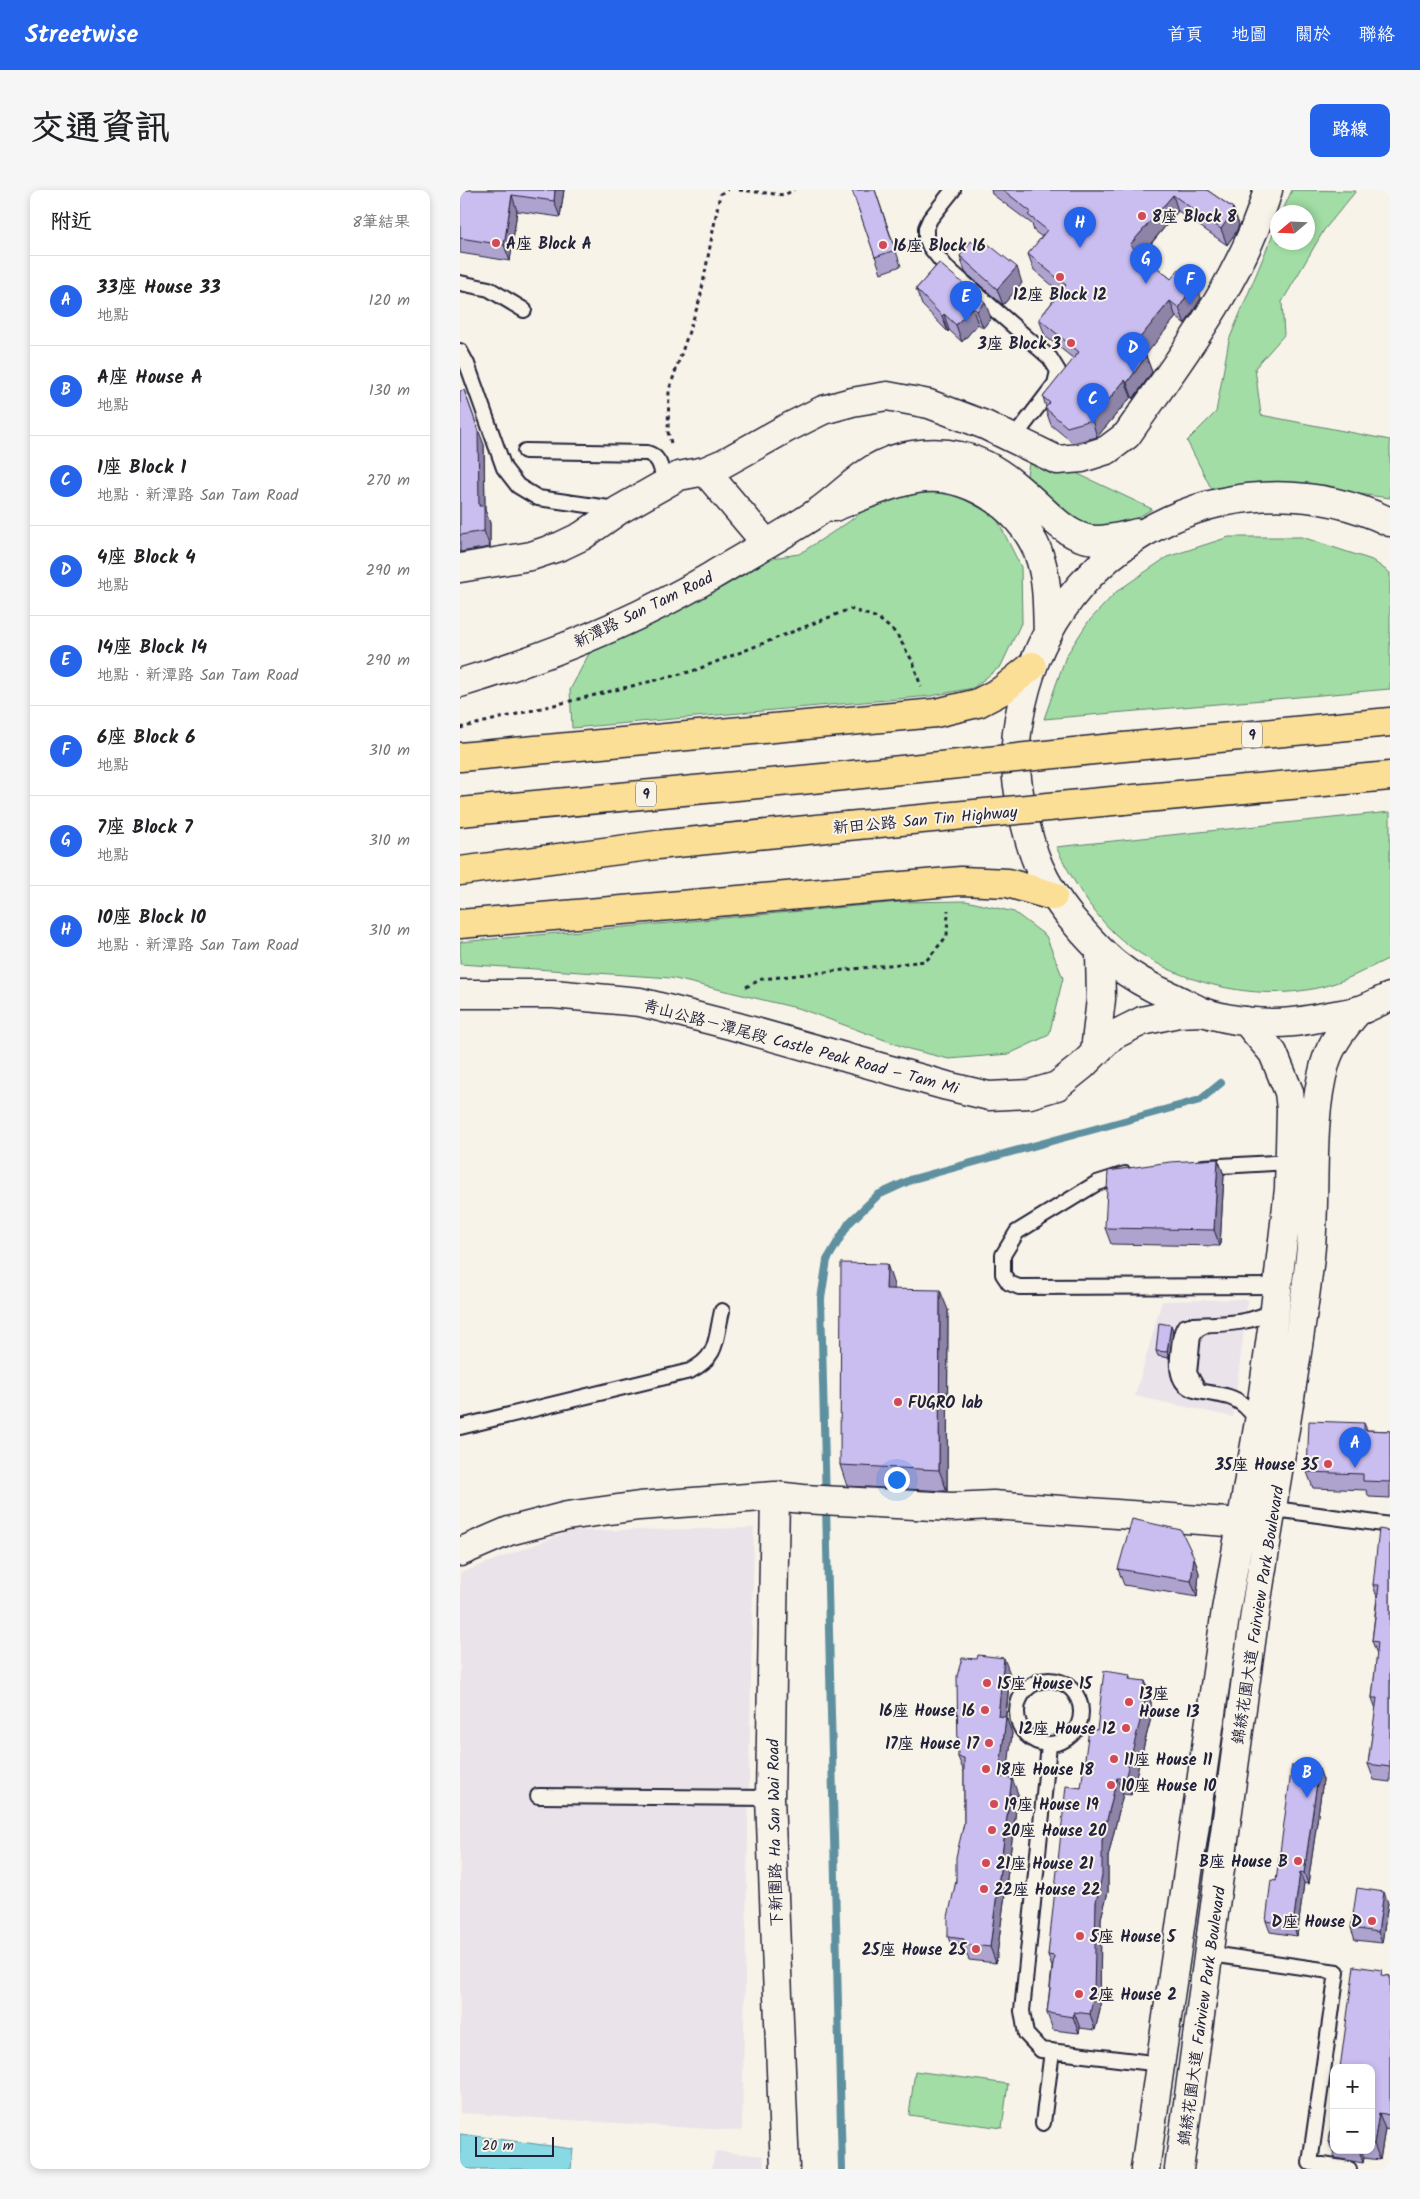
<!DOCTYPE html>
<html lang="zh-TW">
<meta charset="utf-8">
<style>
body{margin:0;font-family:Kalam,"LXGW WenKai TC",sans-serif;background:#f6f6f6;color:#202124}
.controls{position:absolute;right:15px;bottom:15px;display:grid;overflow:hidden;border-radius:10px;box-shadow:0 2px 8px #0003}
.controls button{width:45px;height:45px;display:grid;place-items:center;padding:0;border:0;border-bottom:1px solid #e0e0e0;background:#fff;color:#202124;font:25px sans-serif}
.compass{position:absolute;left:810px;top:15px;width:45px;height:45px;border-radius:50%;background:#fff;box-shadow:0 2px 8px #0003;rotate:251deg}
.scale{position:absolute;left:15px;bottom:12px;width:79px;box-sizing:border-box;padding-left:5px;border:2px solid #22223b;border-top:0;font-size:14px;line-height:18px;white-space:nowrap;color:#22223b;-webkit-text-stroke:4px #f7f3e8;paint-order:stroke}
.you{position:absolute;left:436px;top:1289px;width:18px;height:18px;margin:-12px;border:4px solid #fff;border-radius:50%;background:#1a73e8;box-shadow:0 0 0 8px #1a73e833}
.badge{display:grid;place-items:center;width:32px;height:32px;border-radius:50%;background:#2563eb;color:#fff;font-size:16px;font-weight:700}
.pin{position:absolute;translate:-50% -41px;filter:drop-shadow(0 1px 2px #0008)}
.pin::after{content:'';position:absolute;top:26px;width:18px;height:15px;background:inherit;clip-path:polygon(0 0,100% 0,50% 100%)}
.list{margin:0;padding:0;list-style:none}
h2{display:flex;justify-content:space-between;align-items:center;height:65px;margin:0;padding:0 20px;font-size:21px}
h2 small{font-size:16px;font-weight:400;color:#757577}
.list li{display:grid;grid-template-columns:32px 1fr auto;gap:15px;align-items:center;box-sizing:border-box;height:90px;padding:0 20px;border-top:1px solid #e0e0e0}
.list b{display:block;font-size:19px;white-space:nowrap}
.list p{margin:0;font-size:16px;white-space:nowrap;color:#757577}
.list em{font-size:16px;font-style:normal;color:#757577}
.map{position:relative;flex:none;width:930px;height:1979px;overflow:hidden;border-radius:10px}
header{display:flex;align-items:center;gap:30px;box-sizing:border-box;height:70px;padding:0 25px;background:#2563eb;color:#fff}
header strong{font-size:24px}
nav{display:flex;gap:28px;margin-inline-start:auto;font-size:18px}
.intro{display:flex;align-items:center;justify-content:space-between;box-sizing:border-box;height:120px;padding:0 30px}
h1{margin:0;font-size:35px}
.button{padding:12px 22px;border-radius:10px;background:#2563eb;color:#fff;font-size:18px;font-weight:700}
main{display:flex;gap:30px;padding:0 30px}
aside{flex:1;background:#fff;border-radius:10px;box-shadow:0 2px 8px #0003}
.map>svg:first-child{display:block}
.built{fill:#eae3ea}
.green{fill:#a1dda4;stroke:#628070}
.water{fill:#88d9e3;stroke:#5f90a0}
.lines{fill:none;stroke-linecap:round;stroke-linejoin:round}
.stream{stroke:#5f90a0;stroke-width:8}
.lane-casing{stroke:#22223b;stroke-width:18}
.street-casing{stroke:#22223b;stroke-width:31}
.secondary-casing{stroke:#22223b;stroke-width:31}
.highway-casing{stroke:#22223b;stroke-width:31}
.path{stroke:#22223b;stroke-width:3;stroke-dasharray:4 4;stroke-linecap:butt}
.lane{stroke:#f7f3e8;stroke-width:14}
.street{stroke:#f7f3e8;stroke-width:28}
.secondary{stroke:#f7f3e8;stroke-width:28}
.highway{stroke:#fbdf96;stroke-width:28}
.highway-bridge-casing{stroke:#22223b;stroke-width:31;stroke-linecap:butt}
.highway-bridge{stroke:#fbdf96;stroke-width:28}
.wall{fill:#aea3ce;stroke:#22223b}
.shaded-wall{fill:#8d84a7;stroke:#22223b}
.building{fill:#cabdef;stroke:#22223b}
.poi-dot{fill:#d1495b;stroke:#f7f3e8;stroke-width:2}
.labels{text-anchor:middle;stroke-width:4;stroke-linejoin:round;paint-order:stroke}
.shield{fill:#f7f3e8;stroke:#62616f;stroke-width:1}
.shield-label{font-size:15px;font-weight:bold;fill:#22223b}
.poi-label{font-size:16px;font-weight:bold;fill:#22223b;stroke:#f7f3e8;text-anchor:start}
.street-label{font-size:16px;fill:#22223b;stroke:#f7f3e8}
</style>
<header>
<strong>Streetwise</strong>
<nav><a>首頁</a><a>地圖</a><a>關於</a><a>聯絡</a></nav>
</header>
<div class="intro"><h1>交通資訊</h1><a class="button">路線</a></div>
<main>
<aside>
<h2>附近<small>8筆結果</small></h2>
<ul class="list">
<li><span class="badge">A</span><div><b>33座 House 33</b><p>地點</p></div><em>120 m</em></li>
<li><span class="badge">B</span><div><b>A座 House A</b><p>地點</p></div><em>130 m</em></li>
<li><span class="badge">C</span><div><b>1座 Block 1</b><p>地點 · 新潭路 San Tam Road</p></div><em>270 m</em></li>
<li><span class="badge">D</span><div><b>4座 Block 4</b><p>地點</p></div><em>290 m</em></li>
<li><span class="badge">E</span><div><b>14座 Block 14</b><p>地點 · 新潭路 San Tam Road</p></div><em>290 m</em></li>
<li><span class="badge">F</span><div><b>6座 Block 6</b><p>地點</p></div><em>310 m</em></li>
<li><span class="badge">G</span><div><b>7座 Block 7</b><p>地點</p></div><em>310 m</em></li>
<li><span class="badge">H</span><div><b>10座 Block 10</b><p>地點 · 新潭路 San Tam Road</p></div><em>310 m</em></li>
</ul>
</aside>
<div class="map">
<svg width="930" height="1979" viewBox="0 0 930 1979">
<rect width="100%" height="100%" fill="#f7f3e8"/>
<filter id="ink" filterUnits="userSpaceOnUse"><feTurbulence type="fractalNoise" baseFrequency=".02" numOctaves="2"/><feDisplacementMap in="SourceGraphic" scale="10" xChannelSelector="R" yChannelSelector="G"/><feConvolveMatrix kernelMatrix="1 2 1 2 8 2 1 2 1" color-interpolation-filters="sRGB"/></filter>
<g filter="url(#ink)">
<path class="built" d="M 788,1109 L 773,1227 L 675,1206 L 702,1111 Z
M 294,1338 L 282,1941 L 0,1923 L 0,1383 L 111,1341 Z
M 255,1961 L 303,1966 L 304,1979 L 252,1979 Z"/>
<path class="green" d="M 832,0 L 896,1 L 864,40 L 822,112 L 824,145 L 795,178 L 801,225 L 930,250 L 930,308 L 852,298 L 751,298 L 727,251 L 756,222 L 769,150 L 817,34 L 818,52 L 848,52 L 848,22 L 822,22 Z
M 570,267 L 614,282 L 692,319 L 635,353 L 566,291 Z
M 484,298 L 536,327 L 561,377 L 562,431 L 541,476 L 513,498 L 471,506 L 112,538 L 110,500 L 133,456 L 173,444 L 305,369 L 339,364 L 387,333 L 432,299 Z
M 769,347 L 842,347 L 912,370 L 930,383 L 930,499 L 584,529 L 606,466 L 628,432 L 656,402 L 707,367 Z
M 930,622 L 930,768 C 912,776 894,787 875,793 C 805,817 709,794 655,744 C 629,719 612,689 596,657 Z
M 506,711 L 554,722 L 586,746 L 603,788 L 589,845 L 549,864 L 489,869 L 449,859 L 341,819 L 211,788 L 0,774 L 0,752 L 440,712 Z
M 455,1881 L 548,1894 L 542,1938 L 449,1925 Z"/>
<path class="water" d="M 0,1944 L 113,1959 L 111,1979 L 0,1979 Z"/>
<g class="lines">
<path class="stream" d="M 382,1979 L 361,1109 L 367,1070 L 389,1033 L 418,1005 L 453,989 L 740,910 L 761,893"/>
<defs>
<path id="lane" d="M 493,0 L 470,29 L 466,38 L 466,47 L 470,57 L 486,77 L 590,168 L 598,181 L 595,194 L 553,249
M 0,93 L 29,99 L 64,120
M 0,161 L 7,174 L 44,278 L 58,296 L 78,308 L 156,319
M 65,261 L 187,263 C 201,267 201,280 205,292
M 743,977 L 830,972
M 665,984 L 637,993 L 557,1042 L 543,1065 L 543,1084 L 549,1093 L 559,1097 L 818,1096
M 739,1201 L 729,1183 L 733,1145 L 738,1139 L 746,1135
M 798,1232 C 791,1221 782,1211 769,1207 C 741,1199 715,1207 718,1167 C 719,1157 719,1146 724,1137 L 730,1135 C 755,1134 796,1135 815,1118
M 0,1237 L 230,1181 C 259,1166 255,1150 262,1121
M 808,1318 L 930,1335
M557 1522a32 32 0 1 1 64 0a32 32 0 1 1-64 0Z
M 589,1555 L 562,1821 L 566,1844 L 581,1860 L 701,1874
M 78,1606 L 310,1608
M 750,1764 L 877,1782 L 850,1973 L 889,1979
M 583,1933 L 592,1861"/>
<path id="street" d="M 245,281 L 306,353
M 0,378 L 71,366 L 101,356 L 122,346 L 159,320 L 219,286 L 245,281 L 264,273 L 325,239 L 363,220 L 392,212 L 427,206 L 469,214 L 525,235 L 597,270 L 622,268 L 647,260 L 667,245 C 720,168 782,91 808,0
M 315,1306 L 310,1608 L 325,1979
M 0,1362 L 49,1341 L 107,1326 L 179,1316 L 315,1306 L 343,1309 L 492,1317 L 533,1315 L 781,1333 L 805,1337"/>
<path id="secondary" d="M 374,317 C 401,307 437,290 465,288 C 514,284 568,324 581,371 C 588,395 587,420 588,444
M 930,332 C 783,262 609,341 566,498 C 554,542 552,574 562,618 C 571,664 582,692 611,728 C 644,767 663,785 710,806 C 721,811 732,817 743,822 C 770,831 805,835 833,832 C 845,831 857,828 869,826 C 880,824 891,823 901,820 C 911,816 920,811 930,807
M 0,493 C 87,467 172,433 250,387 C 285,366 322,346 355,324 C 389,301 408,271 452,265 C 512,256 542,282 583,320 C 598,334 614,349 636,350 C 650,350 664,346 677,343
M 0,804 L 93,804 L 180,812 L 274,836 L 487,896 L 529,906 L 570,904 L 597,896 L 622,876 L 652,846 L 682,831 L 718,823 L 741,822
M 635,861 L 641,809 L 640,763
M 685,1979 L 766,1420 L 799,1232 L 815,1118 L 829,999 L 831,919 L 829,902 L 813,863 L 786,831
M 719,1979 L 795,1423 C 813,1304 836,1187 850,1067 C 857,1004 848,936 865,874 C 871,853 885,836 899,820"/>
<path id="highway" d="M 653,558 L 930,532
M 0,567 L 476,523 L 518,513 L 541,501 L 572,476
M 663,610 L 930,586
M 0,622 L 373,587
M 0,681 L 197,655 L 387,636
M 0,734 L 501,691 L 548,693 L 593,706"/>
</defs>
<use href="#lane" class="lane-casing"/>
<use href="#street" class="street-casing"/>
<use href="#secondary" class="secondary-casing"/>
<use href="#highway" class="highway-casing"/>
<path class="path" d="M 279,0 L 324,5 L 334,0
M 211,253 L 208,242 L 209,200 L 240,109 L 260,4 L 268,0
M 0,538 L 233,481 L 390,419 L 418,428 L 436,443 L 453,472 L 461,497
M 286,797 L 302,789 L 466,771 L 487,746 L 488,720"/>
<use href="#lane" class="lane"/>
<use href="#street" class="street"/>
<use href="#secondary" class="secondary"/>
<use href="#highway" class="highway"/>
<defs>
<path id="highway-bridge" d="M 373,587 L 653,558
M 387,636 L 663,610"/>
</defs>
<use href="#highway-bridge" class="highway-bridge-casing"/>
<use href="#highway-bridge" class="highway-bridge"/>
</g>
<path class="wall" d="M 0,0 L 104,0 L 100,27 L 57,21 L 50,71 L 0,63 Z
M 392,0 L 415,0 L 441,76 L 421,83 Z
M 531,0 L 747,0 L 773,18 L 779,35 L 776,42 L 767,55 L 718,21 L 682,65 L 711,89 L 741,108 L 725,134 L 716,127 L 685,165 L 686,166 L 692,182 L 673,209 L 671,207 L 637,247 L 613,253 L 591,235 L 585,218 L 586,217 L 583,207 L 614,169 L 585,146 L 579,129 L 600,102 L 574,80 L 568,64 L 582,47 L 574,41 L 572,34 L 532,4 Z
M 517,57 L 562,93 L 543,115 L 505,82 L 500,66 Z
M 479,73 L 531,128 L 523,138 L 518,134 L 502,152 L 489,140 L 488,142 L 462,115 L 456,99 Z
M 0,201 L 24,255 L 25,320 L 30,333 L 30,357 L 0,362 Z
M 758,969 L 764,985 L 760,1056 L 651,1054 L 645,1038 Z
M 434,1095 L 434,1099 L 488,1120 L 487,1301 L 387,1296 L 380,1275 Z
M 711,1135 L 713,1141 L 709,1168 L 698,1166 L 696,1161 Z
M 904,1233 L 907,1240 L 930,1241 L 930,1308 L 909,1307 L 906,1300 L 853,1298 L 847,1282 Z
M 930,1341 L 930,1592 L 914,1590 L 908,1574 L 916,1519 L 912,1508 L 917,1464 L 912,1451 L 917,1407 L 913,1395 Z
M 734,1367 L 739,1383 L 737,1407 L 664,1395 L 658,1379 Z
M 517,1469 L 550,1484 L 546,1527 L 552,1543 L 546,1588 L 558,1604 L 536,1773 L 509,1770 L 507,1765 L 494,1763 L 488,1747 L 504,1633 L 504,1582 L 498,1567 Z
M 670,1485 L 672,1490 L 685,1491 L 691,1508 L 691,1528 L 671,1605 L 663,1604 L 648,1667 L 648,1702 L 641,1728 L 640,1820 L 635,1840 L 620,1838 L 619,1843 L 593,1840 L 587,1823 L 592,1777 L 588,1765 L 621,1598 L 637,1540 Z
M 859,1579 L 863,1590 L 848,1694 L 844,1693 L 837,1746 L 810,1742 L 806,1731 L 816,1691 Z
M 928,1713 L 922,1753 L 895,1750 L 891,1738 Z
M 924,1785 L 930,1786 L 930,1940 L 925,1939 L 920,1970 L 904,1968 L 903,1973 L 875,1968 L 869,1952 L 874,1919 L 874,1960 L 911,1960 L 911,1878 Z"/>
<path class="shaded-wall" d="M 95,0 L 104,0 L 100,27 L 94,11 Z
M 52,5 L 57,21 L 50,71 L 44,55 Z
M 713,5 L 718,21 L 676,71 L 670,55 Z
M 773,18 L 779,35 L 776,42 L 767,55 L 761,39 Z
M 557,77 L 562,93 L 543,115 L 537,99 Z
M 736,91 L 741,108 L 725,134 L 719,118 Z
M 710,111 L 716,127 L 680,172 L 674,155 Z
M 525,112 L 531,128 L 523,138 L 517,121 Z
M 512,117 L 518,134 L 502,152 L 496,135 Z
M 484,124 L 489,140 L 488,142 L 482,126 Z
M 686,166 L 692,182 L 673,209 L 667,193 Z
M 665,190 L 671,207 L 637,247 L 632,230 Z
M 4,200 L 24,255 L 25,320 L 30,333 L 30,357 L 24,341 L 19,316 Z
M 758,969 L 764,985 L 760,1056 L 754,1040 Z
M 427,1074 L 434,1095 L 434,1120 L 426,1099 Z
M 480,1100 L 488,1120 L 487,1301 L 479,1280 Z
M 711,1135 L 713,1141 L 709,1168 L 707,1162 Z
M 734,1367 L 739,1383 L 737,1407 L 731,1391 Z
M 544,1468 L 550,1484 L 544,1542 L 538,1526 Z
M 685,1491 L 691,1508 L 691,1528 L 671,1605 L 665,1589 Z
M 546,1527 L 552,1543 L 545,1603 L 539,1587 Z
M 859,1579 L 863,1590 L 848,1694 L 844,1683 Z
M 552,1588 L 558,1604 L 536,1773 L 530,1757 Z
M 657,1588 L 663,1604 L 648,1667 L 648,1702 L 641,1728 L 640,1820 L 635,1840 L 630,1824 L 636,1712 L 642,1651 Z
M 840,1682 L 844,1693 L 837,1746 L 833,1735 Z
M 924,1702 L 928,1713 L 922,1753 L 918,1742 Z
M 614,1822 L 620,1838 L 619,1843 L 613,1827 Z
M 919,1923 L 925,1939 L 920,1970 L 914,1954 Z
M 899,1960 L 901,1960 L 904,1968 L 903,1973 Z"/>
<path class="building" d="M 0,0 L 95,0 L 94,11 L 52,5 L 44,55 L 0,48 Z
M 392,0 L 415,0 L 435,60 L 415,67 Z
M 543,0 L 747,0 L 773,18 L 770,26 L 761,39 L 713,5 L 670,55 L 711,89 L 720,78 L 736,91 L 719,118 L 710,111 L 674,155 L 686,166 L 667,193 L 665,190 L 632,230 L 607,237 L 585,218 L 590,213 L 583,207 L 619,162 L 579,129 L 606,95 L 568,64 L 587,40 L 568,25 L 571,22 Z
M 523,50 L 557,77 L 537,99 L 500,66 L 511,51 L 517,57 Z
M 479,73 L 525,112 L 517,121 L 512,117 L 496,135 L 484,124 L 482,126 L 456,99 Z
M 4,200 L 18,239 L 19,316 L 24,316 L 24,341 L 0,345 L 0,201 Z
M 758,969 L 754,1040 L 645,1038 L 648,981 L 710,972 Z
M 381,1073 L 427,1074 L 426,1099 L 480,1100 L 479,1280 L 380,1275 Z
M 699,1133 L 711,1135 L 707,1162 L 696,1161 Z
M 849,1231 L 904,1233 L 904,1240 L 930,1241 L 930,1292 L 903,1291 L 903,1284 L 847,1282 Z
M 672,1329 L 721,1340 L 734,1367 L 731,1391 L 658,1379 Z
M 919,1339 L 930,1341 L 930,1577 L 908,1574 L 917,1508 L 912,1508 L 918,1452 L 912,1451 L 919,1395 L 913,1395 Z
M 518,1465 L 544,1468 L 538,1526 L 546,1527 L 539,1587 L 552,1588 L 530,1757 L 503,1754 L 504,1749 L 488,1747 L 488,1727 L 496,1691 L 496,1667 L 504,1633 L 504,1568 L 498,1567 L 497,1486 L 502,1468 L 517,1469 Z
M 644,1481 L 670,1485 L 669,1489 L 685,1491 L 685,1512 L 665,1589 L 657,1588 L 642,1651 L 642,1686 L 636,1712 L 634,1804 L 630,1824 L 614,1822 L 613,1827 L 587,1823 L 594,1766 L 588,1765 L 606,1596 L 621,1598 L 629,1539 L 637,1540 Z
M 832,1575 L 859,1579 L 844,1683 L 840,1682 L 833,1735 L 806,1731 L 811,1690 L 816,1691 Z
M 897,1698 L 924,1702 L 918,1742 L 891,1738 Z
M 894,1776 L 922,1780 L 921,1785 L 930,1786 L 930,1925 L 919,1923 L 914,1954 L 911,1954 L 911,1878 L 880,1878 Z
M 874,1919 L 874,1953 L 869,1952 Z"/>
</g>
<g class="poi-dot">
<circle cx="682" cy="26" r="5"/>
<circle cx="36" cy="53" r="5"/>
<circle cx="423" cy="55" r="5"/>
<circle cx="600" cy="87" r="5"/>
<circle cx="611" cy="153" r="5"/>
<circle cx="438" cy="1212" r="5"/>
<circle cx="868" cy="1274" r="5"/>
<circle cx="527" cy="1493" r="5"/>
<circle cx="669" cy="1512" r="5"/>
<circle cx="525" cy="1520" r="5"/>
<circle cx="666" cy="1538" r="5"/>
<circle cx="529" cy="1553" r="5"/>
<circle cx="654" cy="1569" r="5"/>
<circle cx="526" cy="1579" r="5"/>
<circle cx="651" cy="1595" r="5"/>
<circle cx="534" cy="1614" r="5"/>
<circle cx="532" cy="1640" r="5"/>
<circle cx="838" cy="1671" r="5"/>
<circle cx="526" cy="1673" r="5"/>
<circle cx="524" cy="1699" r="5"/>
<circle cx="912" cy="1731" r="5"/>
<circle cx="620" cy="1746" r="5"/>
<circle cx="516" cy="1759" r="5"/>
<circle cx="619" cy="1804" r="5"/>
</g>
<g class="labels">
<g class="shield">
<rect x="782" y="532.5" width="20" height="25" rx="4"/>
<rect x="176" y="591.5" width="20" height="25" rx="4"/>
</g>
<g class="shield-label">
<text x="792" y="550">9</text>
<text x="186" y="609">9</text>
</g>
<g class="poi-label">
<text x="692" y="32">8座 Block 8</text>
<text x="46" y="59">A座 Block A</text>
<text x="433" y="61">16座 Block 16</text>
<text x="600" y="110" text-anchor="middle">12座 Block 12</text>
<text x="601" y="159" text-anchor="end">3座 Block 3</text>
<text x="448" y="1218">FUGRO lab</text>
<text x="858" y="1280" text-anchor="end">35座 House 35</text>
<text x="537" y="1499">15座 House 15</text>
<text x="679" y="1509">13座<tspan x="679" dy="18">House 13</tspan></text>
<text x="515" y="1526" text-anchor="end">16座 House 16</text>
<text x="656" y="1544" text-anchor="end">12座 House 12</text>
<text x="519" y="1559" text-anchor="end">17座 House 17</text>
<text x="664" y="1575">11座 House 11</text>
<text x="536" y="1585">18座 House 18</text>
<text x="661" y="1601">10座 House 10</text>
<text x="544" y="1620">19座 House 19</text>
<text x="542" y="1646">20座 House 20</text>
<text x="828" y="1677" text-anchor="end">B座 House B</text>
<text x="536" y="1679">21座 House 21</text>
<text x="534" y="1705">22座 House 22</text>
<text x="902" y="1737" text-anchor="end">D座 House D</text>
<text x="630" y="1752">5座 House 5</text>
<text x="506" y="1765" text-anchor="end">25座 House 25</text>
<text x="629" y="1810">2座 House 2</text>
</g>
<g class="street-label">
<text transform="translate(183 419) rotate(-26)" y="6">新潭路 San Tam Road</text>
<text transform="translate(465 629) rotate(-5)" y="6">新田公路 San Tin Highway</text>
<text transform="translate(341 856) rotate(15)" y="6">青山公路－潭尾段 Castle Peak Road – Tam Mi</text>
<text transform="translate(797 1425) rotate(-81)" y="6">錦綉花園大道 Fairview Park Boulevard</text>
<text transform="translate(314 1643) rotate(-91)" y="6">下新圍路 Ha San Wai Road</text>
<text transform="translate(741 1826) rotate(-82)" y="6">錦綉花園大道 Fairview Park Boulevard</text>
</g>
</g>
</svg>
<div class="controls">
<button>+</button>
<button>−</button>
</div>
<svg class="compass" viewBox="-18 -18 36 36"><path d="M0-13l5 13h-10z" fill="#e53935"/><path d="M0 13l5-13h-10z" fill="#757577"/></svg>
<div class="scale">20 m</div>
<div class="you"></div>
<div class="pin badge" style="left:895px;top:1278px">A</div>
<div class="pin badge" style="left:847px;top:1608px">B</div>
<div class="pin badge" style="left:633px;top:234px">C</div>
<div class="pin badge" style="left:673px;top:183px">D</div>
<div class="pin badge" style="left:506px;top:132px">E</div>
<div class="pin badge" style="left:730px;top:115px">F</div>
<div class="pin badge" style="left:686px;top:94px">G</div>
<div class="pin badge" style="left:620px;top:58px">H</div>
</div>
</main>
